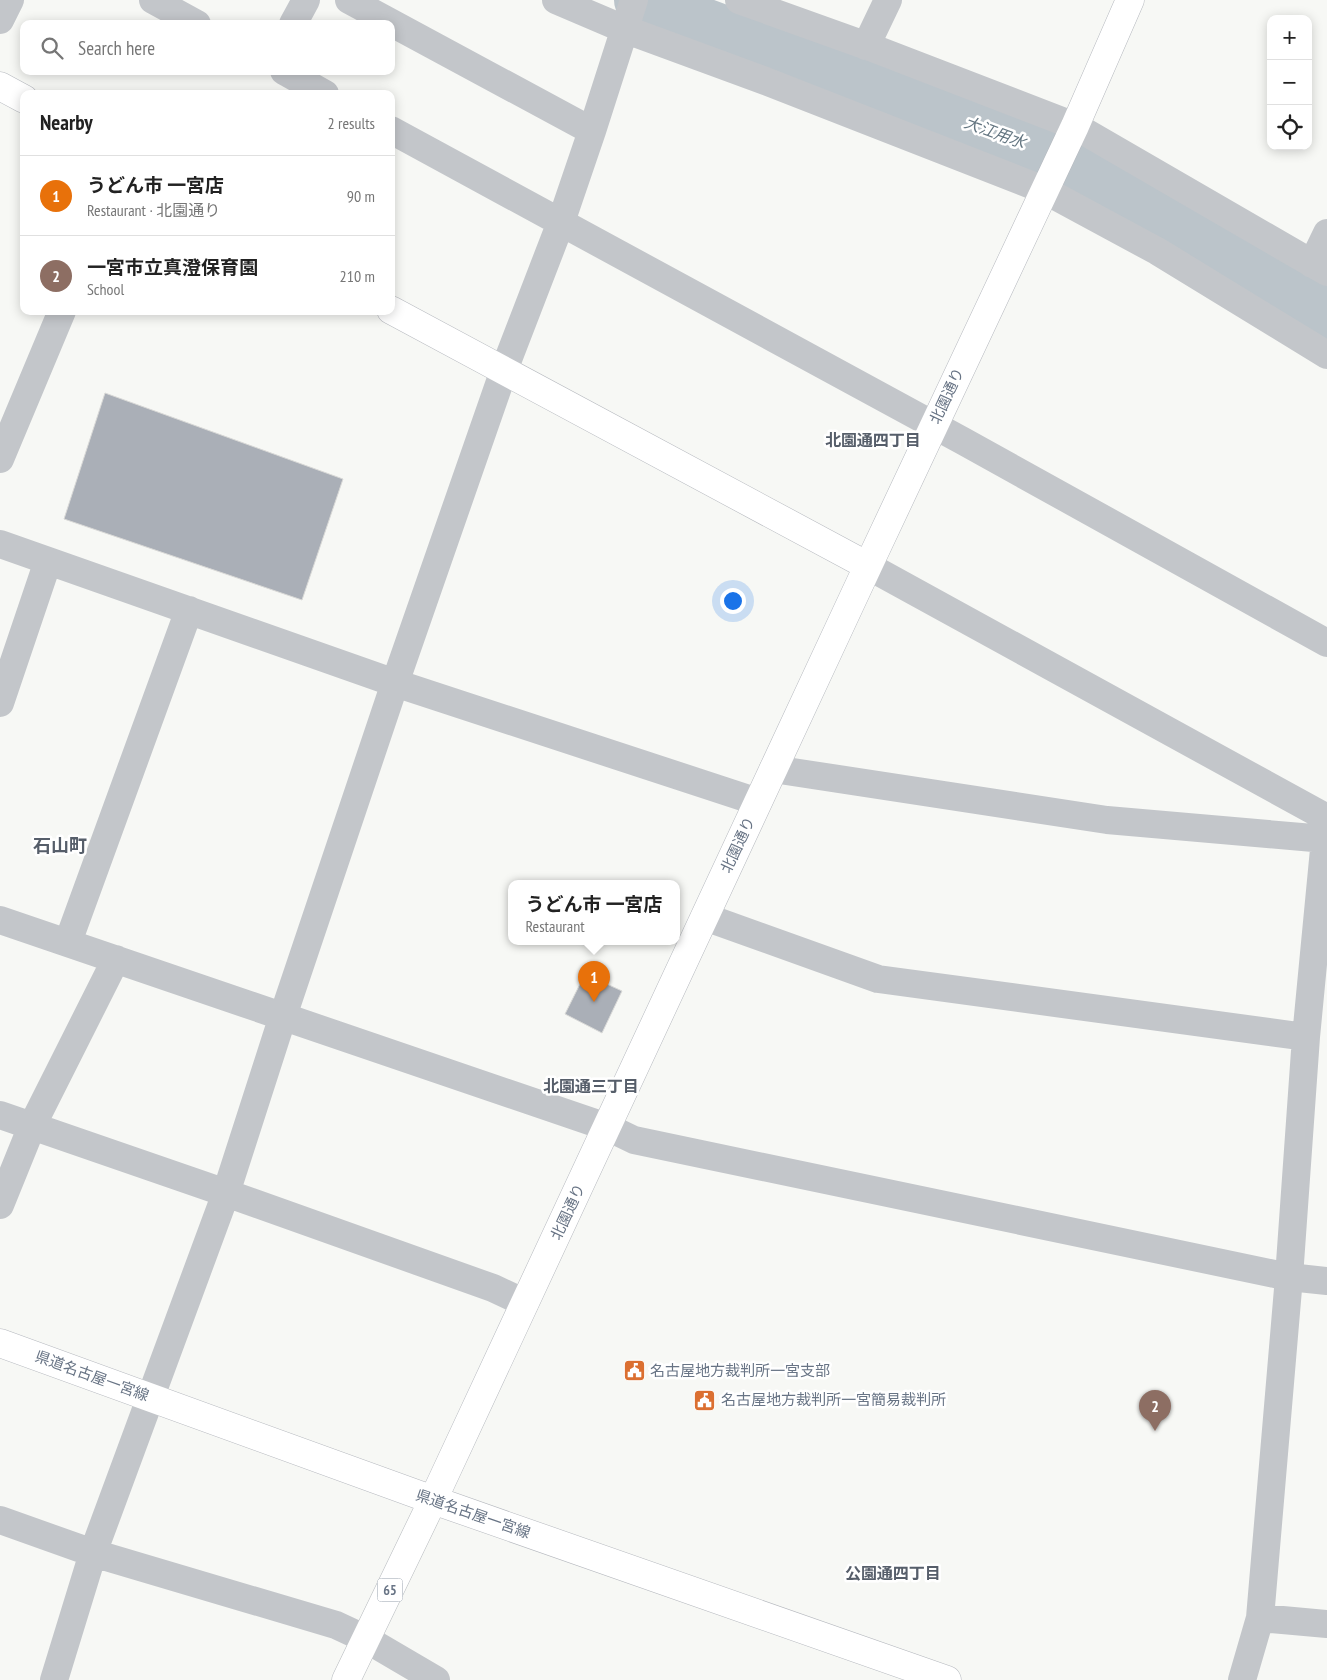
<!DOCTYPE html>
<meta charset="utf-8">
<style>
body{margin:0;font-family:"PT Sans Narrow","Noto Sans JP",sans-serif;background:#f2f2f2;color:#222}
.controls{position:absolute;right:15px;top:15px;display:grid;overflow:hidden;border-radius:10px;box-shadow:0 2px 12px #0003}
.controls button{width:45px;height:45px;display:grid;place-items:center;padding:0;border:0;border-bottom:1px solid #e0e0e0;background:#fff;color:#222;font:25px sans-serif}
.you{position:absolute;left:732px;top:600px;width:18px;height:18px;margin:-12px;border:4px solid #fff;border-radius:50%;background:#1a73e8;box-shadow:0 0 0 8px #1a73e833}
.badge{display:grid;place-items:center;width:32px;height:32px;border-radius:50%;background:#db2777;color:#fff;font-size:16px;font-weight:700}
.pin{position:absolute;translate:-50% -41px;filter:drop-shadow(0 1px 2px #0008)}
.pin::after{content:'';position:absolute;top:26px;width:18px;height:15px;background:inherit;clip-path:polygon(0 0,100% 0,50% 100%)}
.popup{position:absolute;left:508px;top:880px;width:172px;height:65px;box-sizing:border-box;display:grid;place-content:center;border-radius:10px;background:#fff;filter:drop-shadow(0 1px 4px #0005);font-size:16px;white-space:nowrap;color:#767676}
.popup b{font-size:19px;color:#222}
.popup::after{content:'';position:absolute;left:50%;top:100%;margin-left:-10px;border:10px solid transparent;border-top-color:#fff}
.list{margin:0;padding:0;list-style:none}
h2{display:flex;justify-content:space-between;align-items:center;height:65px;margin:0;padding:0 20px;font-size:21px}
h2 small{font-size:16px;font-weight:400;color:#767676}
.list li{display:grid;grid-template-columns:32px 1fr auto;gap:15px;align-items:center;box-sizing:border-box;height:80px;padding:0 20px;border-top:1px solid #e0e0e0}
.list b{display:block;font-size:19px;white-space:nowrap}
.list p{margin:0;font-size:16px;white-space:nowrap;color:#767676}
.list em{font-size:16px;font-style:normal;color:#767676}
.icon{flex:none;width:28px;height:28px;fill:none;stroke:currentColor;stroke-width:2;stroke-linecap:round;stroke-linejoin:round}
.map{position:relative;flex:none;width:1327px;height:1680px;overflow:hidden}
.search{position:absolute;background:#fff;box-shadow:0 2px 12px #0003;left:20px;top:20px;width:375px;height:55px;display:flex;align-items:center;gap:12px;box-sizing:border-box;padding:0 18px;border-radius:10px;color:#767676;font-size:19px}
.panel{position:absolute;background:#fff;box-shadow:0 2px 12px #0003;left:20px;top:90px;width:375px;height:225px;border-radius:10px}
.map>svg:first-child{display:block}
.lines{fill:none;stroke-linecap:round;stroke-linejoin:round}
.river{stroke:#bbc4ca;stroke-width:54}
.building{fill:#aaafb7;stroke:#d9d9d7}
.secondary-casing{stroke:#b6b9bf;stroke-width:29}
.primary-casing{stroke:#b6babe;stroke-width:29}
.street{stroke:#c3c6ca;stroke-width:28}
.secondary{stroke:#fff;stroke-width:28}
.primary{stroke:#fff;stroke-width:28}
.labels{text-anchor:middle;stroke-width:5;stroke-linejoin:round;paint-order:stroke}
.shield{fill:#fff;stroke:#959eaa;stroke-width:1}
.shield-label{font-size:14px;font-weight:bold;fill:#687485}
.street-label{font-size:15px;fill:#687485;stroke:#fff}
.poi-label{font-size:15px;fill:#687485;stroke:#fff;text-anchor:start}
.water-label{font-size:16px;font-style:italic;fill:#637580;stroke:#fff}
.neighbourhood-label{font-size:16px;font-weight:bold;fill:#565e6a;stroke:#fff}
.quarter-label{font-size:18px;font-weight:bold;fill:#565e6a;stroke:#fff}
</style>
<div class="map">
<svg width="1327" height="1680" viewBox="0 0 1327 1680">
<rect width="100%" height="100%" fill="#f7f8f5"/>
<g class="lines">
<path class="river" d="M 641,0 L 666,11 L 1064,158 L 1327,312"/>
</g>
<path class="building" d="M 105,393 L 343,479 L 302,600 L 64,519 Z
M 585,974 L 622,991 L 602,1033 L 565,1014 Z"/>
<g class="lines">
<defs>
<path id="secondary" d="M 0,86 L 24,99
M 391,310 L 868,566
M 0,1343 L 433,1500 L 947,1680
M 433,1500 L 868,566 L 1075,126 L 1130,0"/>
<path id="primary" d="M 346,1680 L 433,1500"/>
</defs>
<use href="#secondary" class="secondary-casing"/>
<use href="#primary" class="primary-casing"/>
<path class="street" d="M 153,0 L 197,24
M 349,0 L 592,131
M 556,0 L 624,29 L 760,79 L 1044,190 L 1157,251 L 1327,355
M 739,0 L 870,47 L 1075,126 L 1327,272
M 0,20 L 10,0
M 293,24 L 306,0
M 866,46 L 888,0
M 284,71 L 325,94
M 391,130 L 963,441 L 1327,643
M 1312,264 L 1327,233
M 0,459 L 62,311
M 0,544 L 395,683 L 758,802
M 868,566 L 1327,818
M 0,703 L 48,561
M 773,769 L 1107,820 L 1325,839
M 705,917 L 878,979 L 1306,1037
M 0,920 L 607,1127 L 634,1140 L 1289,1277 L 1327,1281
M 68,942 L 189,610
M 0,1115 L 226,1193 L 493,1288 L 525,1303
M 0,1205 L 32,1126 L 116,959
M 0,1520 L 93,1553 L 336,1625 L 366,1639 L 436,1680
M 1260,1618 L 1327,1624
M 54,1680 L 93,1553 L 226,1193 L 283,1016 L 395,683 L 504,370 L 561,222 L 592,131 L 634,0
M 1242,1680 L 1260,1618 L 1289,1277 L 1306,1037 L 1327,818"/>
<use href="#secondary" class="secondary"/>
<use href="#primary" class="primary"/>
</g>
<defs>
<symbol id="civic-square" viewBox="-11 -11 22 22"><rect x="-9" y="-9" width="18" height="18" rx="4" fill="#db6f31" stroke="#fff"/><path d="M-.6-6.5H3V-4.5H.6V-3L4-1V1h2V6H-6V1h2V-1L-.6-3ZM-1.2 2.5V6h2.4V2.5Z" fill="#fff"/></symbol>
</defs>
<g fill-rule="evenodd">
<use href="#civic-square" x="622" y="1358" width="25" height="25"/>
<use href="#civic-square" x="692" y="1388" width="25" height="25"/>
</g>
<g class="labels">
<rect class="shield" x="377.5" y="1578.5" width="25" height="23" rx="4"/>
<g class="shield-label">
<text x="390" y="1595">65</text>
</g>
<g class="street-label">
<text transform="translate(947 396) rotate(-65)" y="5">北園通り</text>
<text transform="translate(738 845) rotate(-65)" y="5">北園通り</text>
<text transform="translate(568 1212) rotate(-65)" y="5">北園通り</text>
<text transform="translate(92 1376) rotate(20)" y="5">県道名古屋一宮線</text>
<text transform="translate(473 1514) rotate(19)" y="5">県道名古屋一宮線</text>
</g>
<g class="poi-label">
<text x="650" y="1376">名古屋地方裁判所一宮支部</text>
<text x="721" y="1405">名古屋地方裁判所一宮簡易裁判所</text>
</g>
<g class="water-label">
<text transform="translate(995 132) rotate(20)" y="6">大江用水</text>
</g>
<g class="neighbourhood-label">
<text x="873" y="446">北園通四丁目</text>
<text x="591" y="1092">北園通三丁目</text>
<text x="893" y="1579">公園通四丁目</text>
</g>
<g class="quarter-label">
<text x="60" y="852">石山町</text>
</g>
</g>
</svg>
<div class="controls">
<button>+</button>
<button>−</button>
<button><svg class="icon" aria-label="locate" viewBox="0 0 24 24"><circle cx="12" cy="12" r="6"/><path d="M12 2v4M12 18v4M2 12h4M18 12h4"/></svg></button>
</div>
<div class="you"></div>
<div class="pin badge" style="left:594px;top:1002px;background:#e8710a">1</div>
<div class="popup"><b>うどん市 一宮店</b>Restaurant</div>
<div class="pin badge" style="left:1155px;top:1431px;background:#8d6e63">2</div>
<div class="search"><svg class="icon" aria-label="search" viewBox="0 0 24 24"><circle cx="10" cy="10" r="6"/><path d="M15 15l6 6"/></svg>Search here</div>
<section class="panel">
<h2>Nearby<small>2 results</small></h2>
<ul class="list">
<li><span class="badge" style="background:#e8710a">1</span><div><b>うどん市 一宮店</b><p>Restaurant · 北園通り</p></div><em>90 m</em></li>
<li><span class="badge" style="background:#8d6e63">2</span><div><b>一宮市立真澄保育園</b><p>School</p></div><em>210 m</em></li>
</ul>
</section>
</div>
